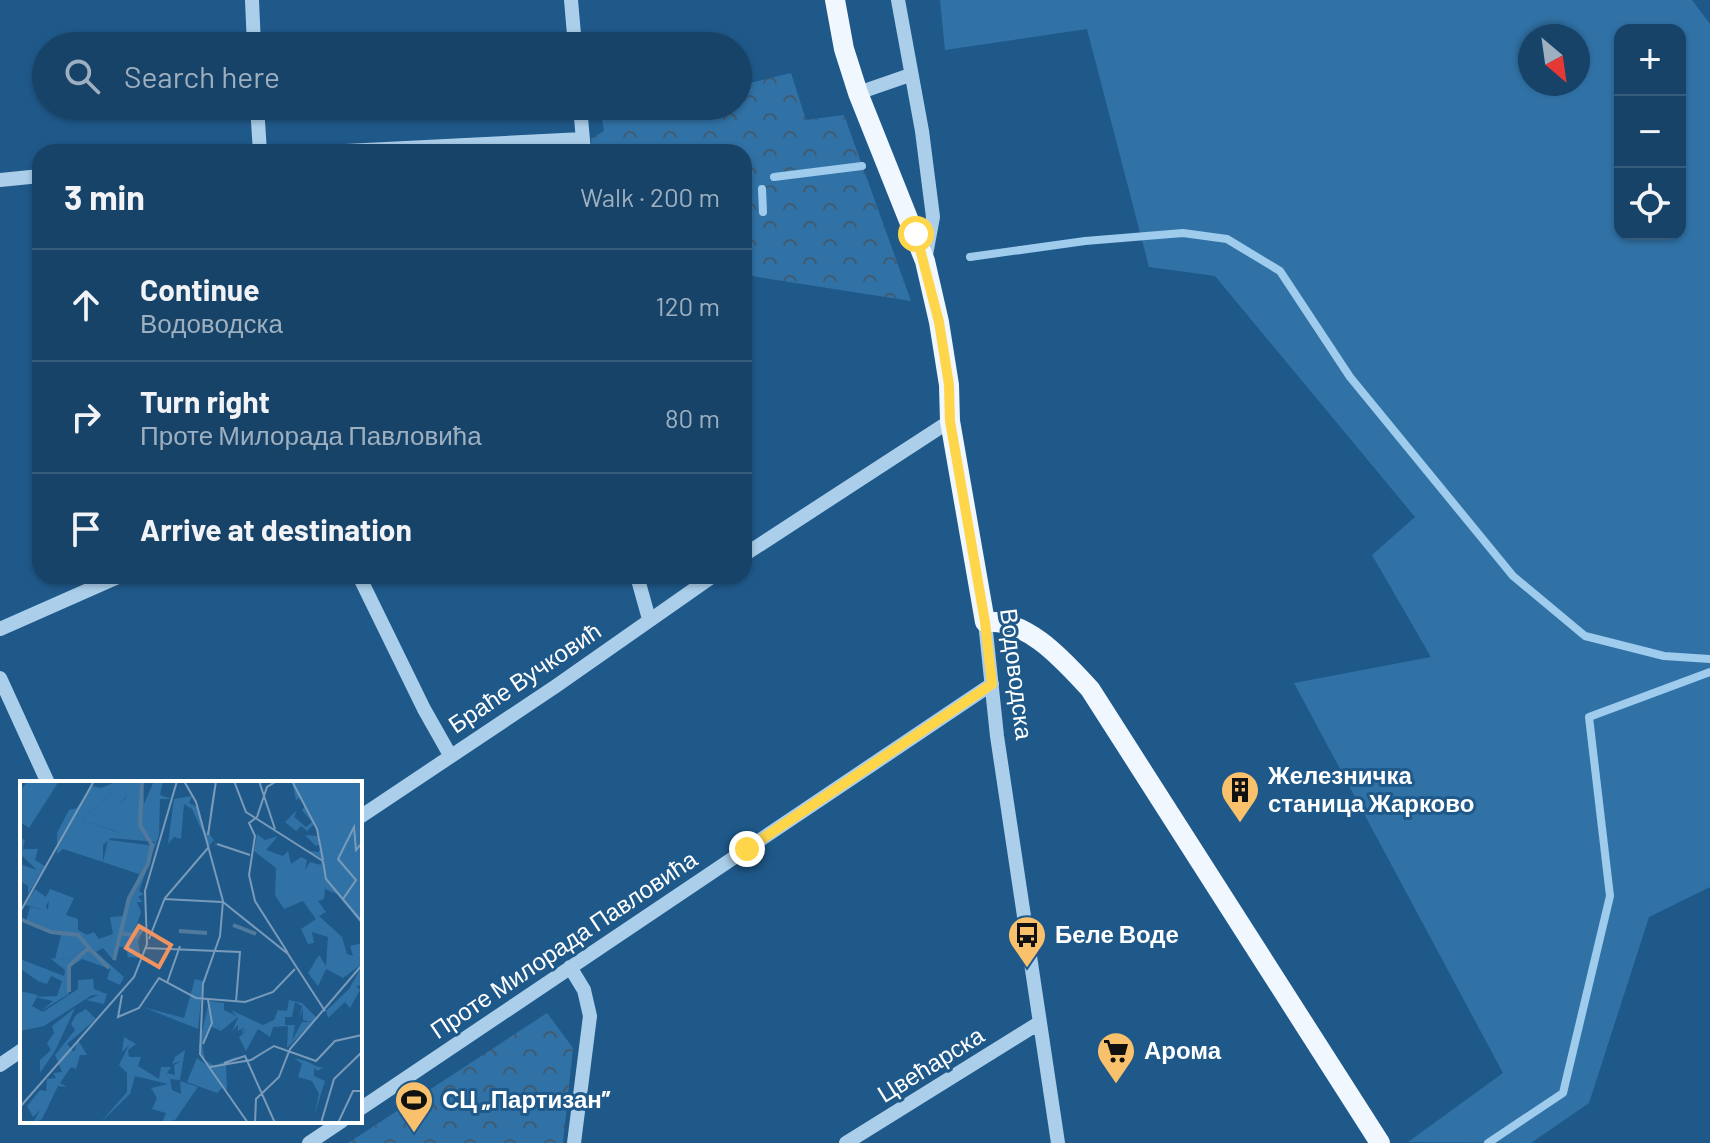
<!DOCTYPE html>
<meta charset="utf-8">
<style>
body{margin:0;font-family:Barlow,sans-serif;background:#204a6e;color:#f1f3f6}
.controls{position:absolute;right:24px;top:24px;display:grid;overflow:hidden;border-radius:16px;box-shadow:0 2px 6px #0004}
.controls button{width:72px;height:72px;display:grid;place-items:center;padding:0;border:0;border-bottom:2px solid #365c7c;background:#174368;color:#f1f3f6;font:40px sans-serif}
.compass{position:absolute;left:1518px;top:24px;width:72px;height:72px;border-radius:50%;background:#174368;box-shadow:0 2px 6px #0004;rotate:151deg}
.stop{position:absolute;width:24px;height:24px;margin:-18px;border:6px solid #ffd54a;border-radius:50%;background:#fff}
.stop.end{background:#ffd54a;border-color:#fff;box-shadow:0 2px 8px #0008}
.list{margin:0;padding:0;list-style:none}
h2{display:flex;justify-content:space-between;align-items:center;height:104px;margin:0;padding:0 32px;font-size:34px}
h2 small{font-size:26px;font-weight:400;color:#9eb0c0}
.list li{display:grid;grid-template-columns:52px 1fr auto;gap:24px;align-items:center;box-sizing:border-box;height:112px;padding:0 32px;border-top:2px solid #365c7c}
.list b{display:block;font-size:30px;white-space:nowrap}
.list p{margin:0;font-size:26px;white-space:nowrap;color:#9eb0c0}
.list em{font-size:26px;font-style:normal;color:#9eb0c0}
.icon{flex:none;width:44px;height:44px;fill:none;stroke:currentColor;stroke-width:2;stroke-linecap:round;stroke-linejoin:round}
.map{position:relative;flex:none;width:1710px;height:1143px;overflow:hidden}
.search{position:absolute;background:#174368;box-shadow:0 2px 6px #0004;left:32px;top:32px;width:720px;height:88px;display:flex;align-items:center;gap:20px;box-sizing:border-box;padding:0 28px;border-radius:44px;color:#9eb0c0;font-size:30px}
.panel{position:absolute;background:#174368;box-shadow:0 2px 6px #0004;left:32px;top:144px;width:720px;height:440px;border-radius:24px}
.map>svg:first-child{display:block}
.grass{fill:#3072a6;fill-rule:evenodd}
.park{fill:url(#park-crowns)}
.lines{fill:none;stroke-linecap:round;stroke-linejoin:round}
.stream{stroke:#9fcbed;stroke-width:8}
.minor{stroke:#abcfeb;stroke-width:14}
.major{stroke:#f0f7fe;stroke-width:20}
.route{stroke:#ffd54a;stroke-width:10}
.labels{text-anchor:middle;stroke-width:6;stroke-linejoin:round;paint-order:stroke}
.street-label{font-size:24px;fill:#fff;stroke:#1f598a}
.poi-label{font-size:24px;font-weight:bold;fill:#fff;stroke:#1f598a;text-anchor:start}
.inset-river{fill:none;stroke:#50799c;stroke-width:4}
.inset-road{fill:none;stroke:#799bb9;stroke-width:2}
.view{fill:#f09361;fill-opacity:0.15;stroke:#f09361;stroke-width:4}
.inset-edge{fill:none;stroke:#fff;stroke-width:4}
</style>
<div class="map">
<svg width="1710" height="1143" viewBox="0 0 1710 1143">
<defs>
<pattern id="park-crowns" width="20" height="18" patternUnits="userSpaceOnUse" patternTransform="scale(2)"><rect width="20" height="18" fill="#3072a6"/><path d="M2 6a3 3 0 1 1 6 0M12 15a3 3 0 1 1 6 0" fill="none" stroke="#415b70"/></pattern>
</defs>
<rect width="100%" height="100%" fill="#1f598a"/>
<path class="grass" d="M 940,0 L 1692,0 L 1710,24 L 1710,887 L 1649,917 L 1589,1103 L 1531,1143 L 1408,1142 L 1503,1073 L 1294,683 L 1431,657 L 1372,555 L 1415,517 L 1215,276 L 1149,267 L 1087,29 L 945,50 ZM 1620,30 L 1680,30 L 1680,234 L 1620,234 ZM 1530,36 L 1578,36 L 1578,84 L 1530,84 Z"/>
<path class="park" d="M 791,73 L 806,120 L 844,115 L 911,301 L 744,275 L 744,152 L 592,152 L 591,139 L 604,131 L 600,106 L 738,106 L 738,86 Z
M 547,1013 L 573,1048 L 563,1143 L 348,1143 Z"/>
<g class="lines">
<path class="stream" d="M 774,177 L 862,166
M 762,189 L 763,212
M 970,257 L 1085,241 L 1183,233 L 1227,239 L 1280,271 L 1350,377 L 1513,576 L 1585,636 L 1664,656 L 1710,659
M 1488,1143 L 1563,1093 L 1610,896 L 1589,717 L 1710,672"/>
<path class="minor" d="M 252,0 L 254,46
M 571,0 L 575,46
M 898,0 L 922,131 L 933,217 L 925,260
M 858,93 L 910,75
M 257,106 L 260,152
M 580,106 L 584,152
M 326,152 L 583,139
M 0,180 L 40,176
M 744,555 L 950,421
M 359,576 L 424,709 L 450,755
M 637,576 L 649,619
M 985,622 L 997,736 L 1058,1143
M 0,629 L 120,576
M 0,678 L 48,783
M 360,817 L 556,686 L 713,576
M 570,967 L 584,990 L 590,1016 L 574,1143
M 0,1065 L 22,1050
M 360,1109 L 992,684
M 309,1143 L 342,1121
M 846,1143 L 1039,1023"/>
<path class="major" d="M 835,0 L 844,49 L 858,93 L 925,261 L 939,322 L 949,385 L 950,421 L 985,622 C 1027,618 1064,661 1090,689 L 1380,1143"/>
</g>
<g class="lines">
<path class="route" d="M 747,849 L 992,684 L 985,622 L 950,421 L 949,385 L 939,322 L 916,234"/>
</g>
<defs>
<symbol id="building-pin" viewBox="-11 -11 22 30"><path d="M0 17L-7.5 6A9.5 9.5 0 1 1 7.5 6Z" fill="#f9c16b" stroke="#1f598a"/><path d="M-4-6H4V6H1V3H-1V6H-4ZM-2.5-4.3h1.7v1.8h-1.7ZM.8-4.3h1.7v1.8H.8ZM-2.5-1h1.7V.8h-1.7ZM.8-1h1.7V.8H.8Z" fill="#111"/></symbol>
<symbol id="bus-pin" viewBox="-11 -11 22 30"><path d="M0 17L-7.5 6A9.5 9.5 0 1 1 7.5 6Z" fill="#f9c16b" stroke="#1f598a"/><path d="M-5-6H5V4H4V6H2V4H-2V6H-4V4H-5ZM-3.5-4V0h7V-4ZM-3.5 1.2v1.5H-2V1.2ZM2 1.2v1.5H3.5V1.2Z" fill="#111"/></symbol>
<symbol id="supermarket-pin" viewBox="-11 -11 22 30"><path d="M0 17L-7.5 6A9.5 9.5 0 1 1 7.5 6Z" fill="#f9c16b" stroke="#1f598a"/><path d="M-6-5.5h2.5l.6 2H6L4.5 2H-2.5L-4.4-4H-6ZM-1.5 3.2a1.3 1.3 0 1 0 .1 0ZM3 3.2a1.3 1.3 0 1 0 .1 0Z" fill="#111"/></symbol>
<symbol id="stadium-pin" viewBox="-11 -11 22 30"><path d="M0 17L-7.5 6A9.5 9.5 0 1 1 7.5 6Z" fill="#f9c16b" stroke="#1f598a"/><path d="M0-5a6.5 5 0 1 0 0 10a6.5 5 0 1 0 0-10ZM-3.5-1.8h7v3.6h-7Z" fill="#111"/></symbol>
</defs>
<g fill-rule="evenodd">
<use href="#building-pin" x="1218" y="768" width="44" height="60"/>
<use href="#bus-pin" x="1005" y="913" width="44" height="60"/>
<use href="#supermarket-pin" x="1094" y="1029" width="44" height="60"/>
<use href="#stadium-pin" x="392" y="1078" width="44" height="60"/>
</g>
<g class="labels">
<g class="street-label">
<text transform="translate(1016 674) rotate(83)" y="8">Водоводска</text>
<text transform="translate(525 678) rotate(-34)" y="8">Браће Вучковић</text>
<text transform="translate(564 945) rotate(-34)" y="8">Проте Милорада Павловића</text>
<text transform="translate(931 1065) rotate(-32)" y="8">Цвећарска</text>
</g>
<g class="poi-label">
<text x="1268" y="784">Железничка<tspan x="1268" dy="28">станица Жарково</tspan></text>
<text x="1055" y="943">Беле Воде</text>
<text x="1144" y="1059">Арома</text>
<text x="442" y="1108">СЦ „Партизан”</text>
</g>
</g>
<g transform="translate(20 781)">
<rect width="342" height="342" fill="#1f598a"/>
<path d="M 8,0 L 39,0 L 9,47 L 0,41 L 0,10 ZM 89,13 L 107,15 L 98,24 L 101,52 L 62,39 ZM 172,15 L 169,22 L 177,26 L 176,21 L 186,54 L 187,49 L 197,64 L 191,66 L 196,64 L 194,59 L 189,65 L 172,28 L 164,23 L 161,58 L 154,56 L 148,63 L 154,18 ZM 139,54 L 119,110 L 124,113 L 118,116 L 123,121 L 117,121 L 121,131 L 115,149 L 124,147 L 118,161 L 121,177 L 108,176 L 106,166 L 97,166 L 94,180 L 83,167 L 76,171 L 68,164 L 48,179 L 35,178 L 41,154 L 58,154 L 57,148 L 67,154 L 74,151 L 79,158 L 93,153 L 90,136 L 105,135 L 119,93 L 83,81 L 88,59 L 129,64 L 136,61 L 112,55 ZM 25,124 L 30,132 L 25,148 L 6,140 L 10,126 L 22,129 ZM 73,198 L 74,208 L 87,213 L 84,223 L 66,219 L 79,214 L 72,214 L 24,245 L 0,250 L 0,210 L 18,214 L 12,225 L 23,231 L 58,208 L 58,199 ZM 55,227 L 35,270 L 20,292 L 20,279 L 31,269 L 27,262 L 34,252 L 32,245 ZM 66,228 L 76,238 L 47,263 L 54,271 L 58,259 L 67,274 L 60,274 L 56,288 L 51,286 L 40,302 L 47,306 L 38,305 L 22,338 L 13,342 L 20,329 L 13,336 L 7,325 L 20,309 L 26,310 L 27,298 L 36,297 L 33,292 L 42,291 L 35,274 L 55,249 L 51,243 L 56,234 ZM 104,256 L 116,263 L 108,269 L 109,276 L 121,276 L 118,285 L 139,298 L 141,286 L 151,286 L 147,292 L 155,294 L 154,284 L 161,280 L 152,283 L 155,276 L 165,269 L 160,299 L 150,298 L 152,309 L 161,313 L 160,300 L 178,306 L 155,339 L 142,342 L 146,332 L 132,328 L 137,317 L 131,307 L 148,303 L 115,295 L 110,313 L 80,342 L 107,311 L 107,292 L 99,284 L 109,264 L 102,271 ZM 274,277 L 286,280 L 298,286 L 303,286 L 298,290 L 294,287 L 294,295 L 305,300 L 294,335 L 299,313 L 292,300 L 278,296 L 282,283 Z" fill="#3072a6"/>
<path d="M 98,0 L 123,0 L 124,23 L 134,0 L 143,0 L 140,14 L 152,18 L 140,18 L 139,54 L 118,56 L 137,61 L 91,57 L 83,64 L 83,81 L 43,68 L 37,73 L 37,52 L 49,29 L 57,27 L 72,5 L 81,7 ZM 89,13 L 107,16 L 98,24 L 95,45 L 100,52 L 62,39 ZM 342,0 L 342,144 L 317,113 L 305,108 L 304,118 L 298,120 L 306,131 L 299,135 L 322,156 L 327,173 L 333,175 L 330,165 L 342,162 L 342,183 L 323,197 L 306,188 L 298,205 L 288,192 L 299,174 L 306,185 L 308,156 L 292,151 L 294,162 L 288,163 L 281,148 L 296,138 L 283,120 L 264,128 L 255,114 L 256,87 L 234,70 L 237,53 L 245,59 L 258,55 L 246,69 L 263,75 L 268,70 L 271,83 L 281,76 L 287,79 L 285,89 L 290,81 L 301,84 L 300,63 L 296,65 L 285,54 L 299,55 L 294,43 L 287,50 L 281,45 L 276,50 L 265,41 L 277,29 L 274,36 L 286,46 L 292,41 L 282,29 L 286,24 ZM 0,57 L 5,59 L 3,68 L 18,68 L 15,79 L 25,85 L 8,113 L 8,105 L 0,100 L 0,83 L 17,89 L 0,73 ZM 15,108 L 26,116 L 30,108 L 54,117 L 46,134 L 58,138 L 58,154 L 25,150 L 29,120 L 23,129 L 5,124 ZM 68,164 L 104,196 L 100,204 L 87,198 L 90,188 L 62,178 L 49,187 L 49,213 L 21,230 L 33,220 L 14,216 L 37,215 L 42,200 L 31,195 L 27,203 L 18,200 L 2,189 L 0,178 L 44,195 L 45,189 L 30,177 L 48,179 ZM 189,220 L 204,222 L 204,229 L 218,236 L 201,250 L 190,245 L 182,263 L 185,279 L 194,285 L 218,275 L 206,284 L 207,309 L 203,306 L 197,312 L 167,301 L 177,277 L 189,286 L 183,279 L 179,265 Z" fill="#3072a6" fill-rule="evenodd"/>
<path d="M 272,0 L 342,0 L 342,139 L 325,118 L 337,99 L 325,116 L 308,100 L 303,78 L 288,70 L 299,71 L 301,62 L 307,80 L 336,99 L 319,78 L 317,49 L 308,33 L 291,35 L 280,17 L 276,19 ZM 342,185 L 342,204 L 336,205 L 340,209 L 330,227 L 325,221 L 308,237 L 306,230 L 329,208 ZM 175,198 L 183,200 L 178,248 L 123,226 L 164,237 ZM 269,219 L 282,222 L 297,237 L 267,267 L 268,245 L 253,246 L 250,256 L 238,248 L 226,270 L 219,256 L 228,248 L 221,253 L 225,247 L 220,251 L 224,246 L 218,250 L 218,244 L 212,250 L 218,237 L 211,229 L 243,244 L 254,239 L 258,229 L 267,230 ZM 275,221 L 282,225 L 279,238 L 283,227 L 283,239 L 291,241 L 282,241 L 272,260 L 275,244 L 265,244 L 265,236 L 272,236 Z" fill="#3072a6" fill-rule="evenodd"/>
<path class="inset-river" d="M 0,138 L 31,151 L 58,154 L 70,168M 213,144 L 236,153M 159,150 L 187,152M 101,152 L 116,155 L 123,148M 94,179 L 109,117 L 128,83 L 132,64 L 120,44 L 122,0M 49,211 L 49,185 L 65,170 L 70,168 L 89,187"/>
<path class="inset-road" d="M 164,0 L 176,21 L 203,120 L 200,155 L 183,203 L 180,273 L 228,342M 214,0 L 226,31 L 303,80M 239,0 L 255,48M 257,0 L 247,6 L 237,36 L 229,42 L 235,55 L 229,94 L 235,120 L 268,172M 272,0 L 297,48 L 303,79M 191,32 L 196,0M 188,54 L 196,0M 197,63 L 230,74M 303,80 L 306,98 L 342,141M 144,118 L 202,121M 323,118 L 336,99 L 318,78 L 334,46 L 336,69 L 342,62M 203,121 L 268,173 L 305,230M 0,131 L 74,0M 129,158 L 145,117 L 188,67M 125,167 L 220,171 L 216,221M 147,202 L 160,165M 102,214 L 98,236 L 119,227 L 139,197 L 176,217 L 225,221 L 253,211 L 275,188M 183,263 L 192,242 L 188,219M 204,282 L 225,275 L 255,342M 190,286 L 231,279 L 254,265 L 296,280 L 315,260 L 342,254M 0,326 L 114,196 L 127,163 L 125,110 L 157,0M 235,342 L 236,318 L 259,296 L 270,268 L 342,184M 301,342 L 314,298 L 342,271M 318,342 L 333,310 L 342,310"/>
<path class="view" d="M 119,145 L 151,164 L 139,186 L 106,167 Z"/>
<rect width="342" height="342" class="inset-edge"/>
</g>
</svg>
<div class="controls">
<button>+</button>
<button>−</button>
<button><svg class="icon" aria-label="locate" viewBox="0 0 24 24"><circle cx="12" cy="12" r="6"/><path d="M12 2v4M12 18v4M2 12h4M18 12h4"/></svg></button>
</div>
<svg class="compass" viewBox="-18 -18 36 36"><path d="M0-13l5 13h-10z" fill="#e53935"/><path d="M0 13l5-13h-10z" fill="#9eb0c0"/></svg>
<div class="stop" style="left:916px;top:234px"></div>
<div class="stop end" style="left:747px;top:849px"></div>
<div class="search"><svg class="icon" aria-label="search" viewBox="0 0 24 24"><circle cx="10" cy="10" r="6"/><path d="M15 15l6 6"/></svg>Search here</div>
<section class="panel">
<h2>3 min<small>Walk · 200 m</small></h2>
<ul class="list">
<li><svg class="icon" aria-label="ahead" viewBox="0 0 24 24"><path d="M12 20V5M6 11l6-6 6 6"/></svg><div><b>Continue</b><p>Водоводска</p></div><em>120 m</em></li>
<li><svg class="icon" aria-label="right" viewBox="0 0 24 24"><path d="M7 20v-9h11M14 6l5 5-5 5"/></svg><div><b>Turn right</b><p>Проте Милорада Павловића</p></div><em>80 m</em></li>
<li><svg class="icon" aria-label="arrive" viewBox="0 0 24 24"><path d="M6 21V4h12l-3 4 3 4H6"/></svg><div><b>Arrive at destination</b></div></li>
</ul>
</section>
</div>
